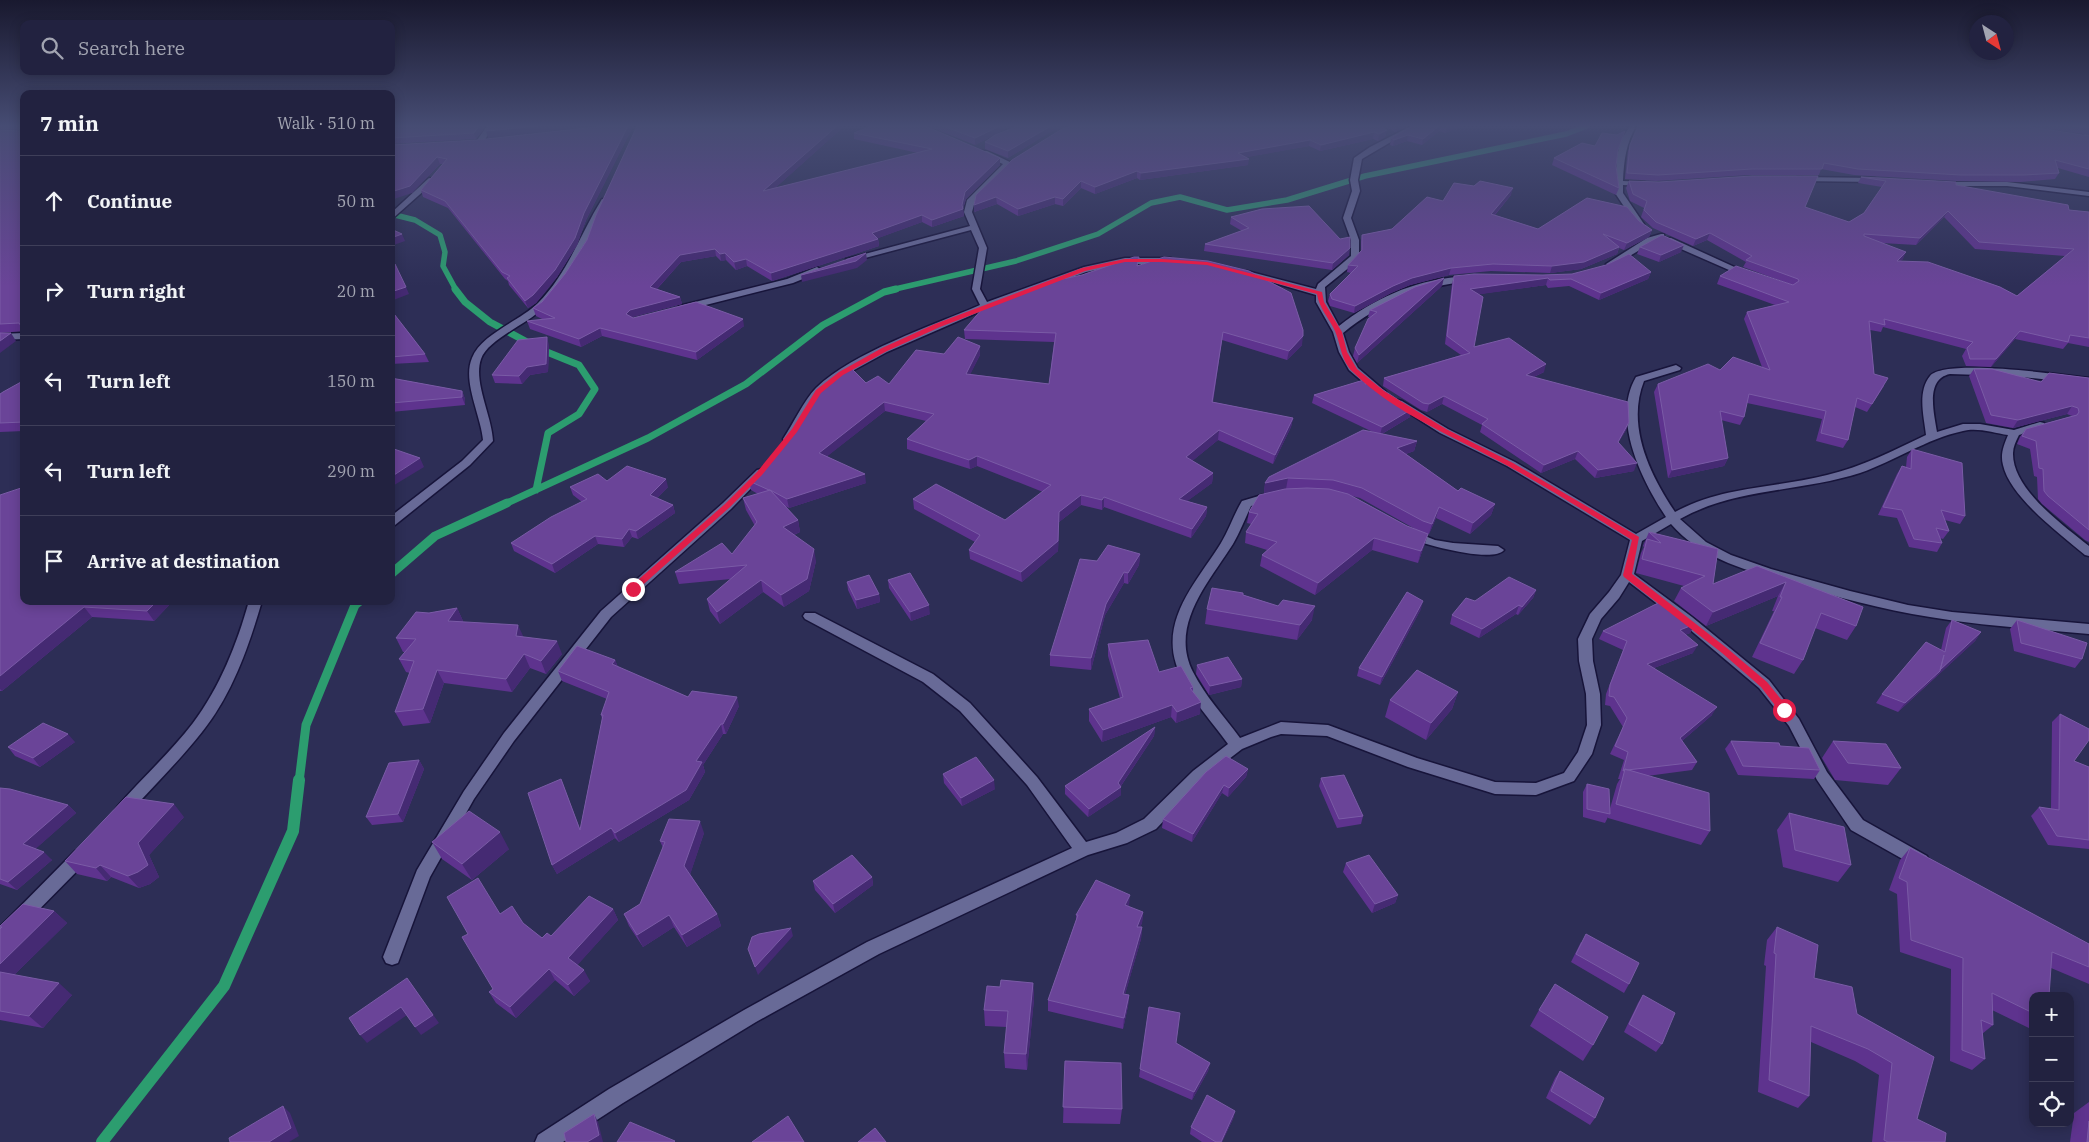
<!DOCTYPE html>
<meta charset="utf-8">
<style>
body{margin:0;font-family:"IBM Plex Serif",serif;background:#2a2a47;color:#f1f3f6}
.controls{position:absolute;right:15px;bottom:15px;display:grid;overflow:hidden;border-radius:10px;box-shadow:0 2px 12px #0003}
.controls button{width:45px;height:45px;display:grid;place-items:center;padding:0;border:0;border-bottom:1px solid #3f3f59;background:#222240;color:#f1f3f6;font:25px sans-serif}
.compass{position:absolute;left:1969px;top:15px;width:45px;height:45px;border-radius:50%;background:#222240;box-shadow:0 2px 12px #0003;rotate:144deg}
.stop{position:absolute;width:15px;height:15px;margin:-11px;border:4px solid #e11d48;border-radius:50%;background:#fff}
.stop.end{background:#e11d48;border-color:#fff;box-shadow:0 1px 5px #0008}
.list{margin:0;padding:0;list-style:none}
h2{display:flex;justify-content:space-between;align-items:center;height:65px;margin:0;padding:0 20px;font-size:21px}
h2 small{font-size:16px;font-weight:400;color:#a2a4b1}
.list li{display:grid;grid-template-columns:32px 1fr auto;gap:15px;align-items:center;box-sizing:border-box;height:90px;padding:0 20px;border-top:1px solid #3f3f59}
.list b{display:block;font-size:19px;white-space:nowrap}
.list em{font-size:16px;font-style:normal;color:#a2a4b1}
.icon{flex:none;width:28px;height:28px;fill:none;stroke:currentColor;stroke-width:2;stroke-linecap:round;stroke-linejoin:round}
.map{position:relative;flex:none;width:2089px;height:1142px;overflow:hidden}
.search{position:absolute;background:#222240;box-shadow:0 2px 12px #0003;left:20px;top:20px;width:375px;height:55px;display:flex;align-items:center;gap:12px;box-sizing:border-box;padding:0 18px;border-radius:10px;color:#a2a4b1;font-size:19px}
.panel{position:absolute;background:#222240;box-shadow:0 2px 12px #0003;left:20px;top:90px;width:375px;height:515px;border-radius:10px}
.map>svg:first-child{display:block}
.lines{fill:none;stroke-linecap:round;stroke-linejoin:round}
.stream-far3{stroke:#2c9d6f;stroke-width:5.5}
.stream-far2{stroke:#2c9d6f;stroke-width:7}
.stream-far1{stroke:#2c9d6f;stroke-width:9}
.stream{stroke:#2c9d6f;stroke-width:12}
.minor-casing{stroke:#17143a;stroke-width:3}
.minor{fill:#686a97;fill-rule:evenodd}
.wall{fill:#5e338e;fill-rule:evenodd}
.shaded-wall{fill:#452a73}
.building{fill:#6a4498;stroke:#7a5ba6;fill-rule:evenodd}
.route{fill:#e11d48}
</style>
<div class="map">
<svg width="2089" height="1142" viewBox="0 0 2089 1142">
<rect width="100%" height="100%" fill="#2d2e56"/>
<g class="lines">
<path class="stream-far3" d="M 391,214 L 415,220 L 440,235 L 445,252 L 443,266 L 456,290
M 891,290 L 1016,261 L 1098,234 L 1151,203 L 1180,197 L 1227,210 L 1287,200 L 1365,176 L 1566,134 L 1587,126"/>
<path class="stream-far2" d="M 455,289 L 465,302 L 490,322 L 542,350 L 579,365 L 595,389 L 579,414 L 548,433 L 536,490
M 505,504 L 648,438 L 746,384 L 823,325 L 884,292 L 896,289"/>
<path class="stream-far1" d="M 391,574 L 435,536 L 507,503
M 299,782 L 306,725 L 355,605 L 360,601"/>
<path class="stream" d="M 102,1142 L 224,986 L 293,831 L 299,780"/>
<defs>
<path id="minor" d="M 487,126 L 493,126 L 482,145 L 476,145 L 475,143 Z
M 1411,126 L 1418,126 L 1362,159 L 1358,180 L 1360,191 L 1351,218 L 1359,240 L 1359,256 L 1351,266 L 1325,287 L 1326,302 L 1339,326 C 1373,299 1413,281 1456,277 C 1463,276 1469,274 1474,278 L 1470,281 C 1422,286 1381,302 1343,333 L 1349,352 L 1358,368 L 1386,392 L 1381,395 L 1377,394 L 1349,370 L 1339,352 L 1333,332 L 1316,302 L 1316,295 L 1243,274 L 1247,271 L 1316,289 L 1318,284 L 1351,256 L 1351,240 L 1343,218 L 1352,191 L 1350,180 L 1354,158 L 1370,147 Z
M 1630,126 L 1636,126 C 1626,144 1624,160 1623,181 L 1645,182 L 1649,184 L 1645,186 L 1623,185 L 1623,193 L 1644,224 L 1640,226 L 1637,226 L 1615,193 L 1617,156 L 1621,140 Z
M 2073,126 L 2080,126 L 2089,133 L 2089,139 Z
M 981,151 L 987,151 L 1012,163 L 975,201 L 972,212 L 987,248 L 980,289 L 987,302 L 1084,267 L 1125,258 L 1171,258 L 1175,261 L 1171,264 L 1125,264 L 1086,272 L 988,308 L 887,352 L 845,375 L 823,393 L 792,441 L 784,441 L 783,439 C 793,424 804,400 816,388 C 853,352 932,326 980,305 L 972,289 L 979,248 L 971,230 L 850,262 L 846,259 L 970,226 L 964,212 L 967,200 L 1003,164 L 981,155 Z
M 1797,177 L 1875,178 L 1879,180 L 1875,182 L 1800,181 L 1797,181 Z
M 429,178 L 436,180 L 391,220 L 391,213 Z
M 1937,182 L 2007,182 L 2089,192 L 2089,196 L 2007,186 L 1940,186 L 1936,184 Z
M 602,199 L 609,201 C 587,237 575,278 543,308 C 528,324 488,339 481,359 C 473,382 492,416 493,441 L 470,465 L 395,525 L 391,526 L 391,516 L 462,461 L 483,440 C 481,416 462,381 472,358 C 481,334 520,321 538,303 C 568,273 580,234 602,199 Z
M 1661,234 L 1664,234 L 1664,238 L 1653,242 L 1613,266 L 1606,264 L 1647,238 Z
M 1665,238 L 1671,238 L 1752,275 L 1745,277 L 1665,242 Z
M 817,267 L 821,270 L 820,272 L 793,283 L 682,311 L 677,308 L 679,306 L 787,279 Z
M 24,333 L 24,339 L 0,340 L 0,334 Z
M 1676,365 L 1681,368 L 1680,370 L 1644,381 C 1626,426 1650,475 1675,512 C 1722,486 1776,488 1827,475 C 1862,467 1894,450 1926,435 C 1924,417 1917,392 1930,376 C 1945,358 2063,375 2089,378 L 2089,384 L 2012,376 L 1950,374 C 1925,379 1934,413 1937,432 L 1963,424 L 1980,424 L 2014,430 L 2040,422 L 2044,423 L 2045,425 L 2044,427 L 2019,435 C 2016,441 2013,447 2013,453 C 2012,489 2063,525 2089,546 L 2089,556 L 2085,555 C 2060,534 2010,497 2003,465 C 2000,454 2004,445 2008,435 C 1994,433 1977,427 1963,431 C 1926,439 1895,461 1860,473 C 1801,492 1735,488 1680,519 L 1706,542 L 1731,555 L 1771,569 L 1850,591 L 1908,605 L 1952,612 L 2089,624 L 2089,634 C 2036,629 1982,626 1930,617 C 1882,610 1835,596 1789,583 C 1747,570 1701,559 1671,524 L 1642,541 L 1634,574 L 1692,617 L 1769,680 L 1799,719 L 1827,772 L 1863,820 L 1927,856 L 1929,861 L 1927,866 L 1921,868 L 1915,866 L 1851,830 L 1817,780 L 1789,726 L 1759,688 L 1682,623 L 1629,582 L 1619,598 L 1601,619 L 1592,639 L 1593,661 L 1600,694 L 1601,725 L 1592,754 L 1574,781 L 1536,795 L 1495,794 L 1408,767 L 1327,736 L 1281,734 L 1271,737 L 1242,749 L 1203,779 L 1156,829 L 1127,843 L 1088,855 L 879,954 L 756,1022 L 623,1103 L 563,1142 L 535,1142 L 538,1135 L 609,1089 L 744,1010 L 867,942 L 1072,848 L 1027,785 L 960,711 L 923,682 L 805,619 L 803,616 L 805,613 L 815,613 L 933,674 L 970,703 L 1037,777 L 1086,842 L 1116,833 L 1144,819 L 1193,771 L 1228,744 C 1210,719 1185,693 1176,664 C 1161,617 1199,579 1221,543 C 1229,530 1234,514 1242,501 L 1272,492 L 1278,496 L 1276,498 L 1251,506 C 1245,519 1240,532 1233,544 C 1209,582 1169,625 1193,672 C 1205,696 1224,716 1240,738 L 1281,722 L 1328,725 L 1417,758 L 1495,782 L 1536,783 L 1564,773 L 1578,752 L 1587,725 L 1586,694 L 1579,661 L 1578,639 L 1590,614 L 1609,592 L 1621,575 L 1630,540 L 1507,466 L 1440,433 L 1393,403 L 1398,400 L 1402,401 L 1448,429 L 1515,462 L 1636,534 L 1666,517 C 1642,481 1611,419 1636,377 Z
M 761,469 L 767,472 L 765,474 L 731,509 L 611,617 L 514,741 L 474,799 L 430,877 L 398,963 L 392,965 L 386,963 L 383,957 L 417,870 L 464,791 L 504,733 L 601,611 L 723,503 L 757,470 Z
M 1410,530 L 1435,540 L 1453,543 L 1498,546 L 1504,550 C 1493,564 1422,544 1406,537 L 1404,534 L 1406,531 Z
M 249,601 L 262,601 C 249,646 232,695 202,732 C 179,761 153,787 128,814 L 123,816 L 118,814 L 115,810 L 118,806 C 142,778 171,752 193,723 C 220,687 237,644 249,601 Z
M 81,849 L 87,851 L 89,856 L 87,861 L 6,943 L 0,946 L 0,927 L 75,851 Z"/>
</defs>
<use href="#minor" class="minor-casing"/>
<use href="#minor" class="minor"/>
</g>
<path class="wall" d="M 0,126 L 24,126 L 24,331 L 0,333 L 0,130 L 20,131 L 21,130 L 0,129 Z
M 391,126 L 486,126 L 476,139 L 391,144 Z
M 605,126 L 633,126 L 586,220 L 577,245 L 557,277 L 536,303 L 528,308 L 509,285 L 508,281 L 505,279 L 448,208 L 423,197 L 421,190 L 443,164 L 440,164 L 412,193 L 391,145 L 477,140 Z
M 928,126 L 1069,126 L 1052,131 L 1008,158 L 985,149 L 985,142 L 1015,127 L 1007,128 L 975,145 Z
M 1071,126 L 1387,130 L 1385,137 L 1378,141 L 1373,139 L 1320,151 L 1309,146 L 1246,157 L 1248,165 L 1140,180 L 1137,178 L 1095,194 L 1081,188 L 1063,206 L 1055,204 L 1018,216 L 997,204 L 974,212 Z
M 1384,126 L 1408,126 L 1395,132 Z
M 1413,126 L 1464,126 L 1445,133 L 1439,131 L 1422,145 L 1407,141 L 1393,146 L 1390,145 L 1391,138 Z
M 1638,126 L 2089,136 L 2089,177 L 2058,168 L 2059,173 L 2055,179 L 2020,182 L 1957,181 L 1854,175 L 1821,169 L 1819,175 L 1749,175 L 1656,181 L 1625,179 L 1628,151 Z
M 2030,126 L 2089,126 L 2089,135 Z
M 841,129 L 775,188 L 918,153 L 854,139 L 854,133 L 1000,158 L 1000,165 L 966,199 L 963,208 L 964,216 L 932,227 L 922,222 L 878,238 L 879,246 L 772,281 L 747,266 L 736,270 L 726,260 L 721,261 L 716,256 L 681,262 L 657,289 L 680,297 L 682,304 L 632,317 L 633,318 L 744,326 L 697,360 L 602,336 L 581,347 L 530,329 L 527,321 L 544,320 L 536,316 L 533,308 L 542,302 L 565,274 L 587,240 Z
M 1595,146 L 1618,150 L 1616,166 L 1619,188 L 1616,195 L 1552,165 L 1554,158 Z
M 1861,177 L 1956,185 L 2069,210 L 2089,212 L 2089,347 L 2068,343 L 2063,349 L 2015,339 L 1991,367 L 1966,366 L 1962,356 L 1966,349 L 1883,327 L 1881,332 L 1870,330 L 1874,374 L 1884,386 L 1867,412 L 1855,407 L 1848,440 L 1843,448 L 1816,441 L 1822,419 L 1747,403 L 1744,417 L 1740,425 L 1721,420 L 1728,458 L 1724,466 L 1668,478 L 1654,392 L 1658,384 L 1720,370 L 1762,367 L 1744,319 L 1747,312 L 1775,305 L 1717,284 L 1720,276 L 1790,284 L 1743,267 L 1746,262 L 1707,240 L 1693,246 L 1653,228 L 1641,217 L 1644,208 L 1630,201 L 1626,188 L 1629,181 L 1805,207 L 1849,222 L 1864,213 L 1882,187 L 1858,183 ZM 1944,217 L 1975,249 L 2065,256 L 2017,296 L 1900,261 L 1903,259 L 1882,243 L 1916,245 Z
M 1511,195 L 1495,215 L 1538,229 L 1639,221 L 1652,230 L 1649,237 L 1624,250 L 1619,248 L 1617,254 L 1581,269 L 1550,273 L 1491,271 L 1449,275 L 1410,285 L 1391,293 L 1354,313 L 1330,306 L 1328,301 L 1330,294 L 1351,273 L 1347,272 L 1348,265 L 1361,251 L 1361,242 L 1362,235 L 1392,229 L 1443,201 Z
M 1231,217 L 1349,255 L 1332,270 L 1204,251 L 1205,244 L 1242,231 L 1230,224 Z
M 1640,247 L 1681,252 L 1659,262 L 1637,254 Z
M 1139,265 L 1302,345 L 1287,360 L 1222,340 L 1213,402 L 1293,418 L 1291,427 L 1273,464 L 1218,440 L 1192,461 L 1213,473 L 1212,483 L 1187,501 L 1207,507 L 1206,516 L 1191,538 L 1104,507 L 1102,510 L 1081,505 L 1059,522 L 1058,551 L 1022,582 L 970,559 L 969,550 L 975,542 L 914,509 L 913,499 L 1005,520 L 1043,492 L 977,466 L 970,469 L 907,449 L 907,439 L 926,421 L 885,411 L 827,456 L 866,483 L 789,508 L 785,506 L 798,520 L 800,532 L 794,535 L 816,561 L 809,591 L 784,607 L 763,592 L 720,624 L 710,611 L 707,599 L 731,579 L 679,584 L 675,572 L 732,554 L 755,526 L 746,510 L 743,498 L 758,494 L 751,490 L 749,481 L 866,383 L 889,384 L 944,354 L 980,346 L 980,355 L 970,374 L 1049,384 L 1054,342 L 965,339 L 964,330 Z
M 1651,272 L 1648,279 L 1599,300 L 1569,286 L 1548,288 L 1546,285 L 1479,294 L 1474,347 L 1544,372 L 1534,377 L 1629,422 L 1626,430 L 1618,443 L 1634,471 L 1595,478 L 1575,459 L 1541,473 L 1480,432 L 1482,425 L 1442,404 L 1427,412 L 1421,410 L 1383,386 L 1384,378 L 1461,355 L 1445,344 L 1452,284 L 1454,276 L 1543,275 Z
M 1442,286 L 1357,363 L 1353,356 L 1355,348 L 1370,317 L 1368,317 L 1370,310 Z
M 391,310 L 425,354 L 429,362 L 391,364 Z
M 549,345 L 548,372 L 530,375 L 522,384 L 495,383 L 492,375 Z
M 1974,369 L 2041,382 L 2089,378 L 2089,542 L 2085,540 L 2042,504 L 2038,499 L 2037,477 L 2034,476 L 2030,449 L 2017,444 L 2020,437 L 2026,429 L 2072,416 L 2067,414 L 2013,428 L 1986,423 L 1969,376 Z
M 391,378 L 462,391 L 465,399 L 465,405 L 391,412 Z
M 1367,379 L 1366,383 L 1410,417 L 1382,434 L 1417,441 L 1414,451 L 1406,454 L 1458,491 L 1495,504 L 1491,515 L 1470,534 L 1436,518 L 1429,534 L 1426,534 L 1428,534 L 1424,546 L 1418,563 L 1372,550 L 1315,595 L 1260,566 L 1262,555 L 1267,550 L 1245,543 L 1246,532 L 1251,524 L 1247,523 L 1249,512 L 1264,494 L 1265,483 L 1375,433 L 1312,403 L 1314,395 ZM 1352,496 L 1360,498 L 1415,529 L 1407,526 Z
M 24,382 L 24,431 L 0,432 L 0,394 Z
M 1912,449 L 1965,516 L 1960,524 L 1945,520 L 1949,531 L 1943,539 L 1940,538 L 1942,543 L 1937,552 L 1909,547 L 1897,518 L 1878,515 L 1897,474 L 1902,466 L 1906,467 L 1907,457 Z
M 607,481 L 668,487 L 657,498 L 673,505 L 675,513 L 638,539 L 632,537 L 624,547 L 598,544 L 555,573 L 514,551 L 511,543 L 582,502 L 573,495 L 570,487 Z
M 0,495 L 24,601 L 173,601 L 154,621 L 92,617 L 2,691 L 0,691 Z
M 1649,532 L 1718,549 L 1713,584 L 1757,566 L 1856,626 L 1847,640 L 1815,628 L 1803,660 L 1794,674 L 1752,657 L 1774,611 L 1772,611 L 1778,596 L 1706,626 L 1674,601 L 1681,588 L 1684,586 L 1636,573 L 1641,553 L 1644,547 L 1643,546 Z
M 1140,554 L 1139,565 L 1128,584 L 1124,583 L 1105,615 L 1091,670 L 1050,666 L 1050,655 Z
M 888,580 L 930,614 L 911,621 L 889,588 Z
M 847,582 L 879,594 L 880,602 L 857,609 L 848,590 Z
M 1536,590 L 1533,598 L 1518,615 L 1516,614 L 1479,638 L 1450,624 L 1452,615 L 1475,601 Z
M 1243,595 L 1278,606 L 1312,620 L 1297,640 L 1205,624 L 1207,609 Z
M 457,608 L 463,621 L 463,622 L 523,637 L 562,654 L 546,674 L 530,668 L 512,692 L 444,683 L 430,723 L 403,726 L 395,712 L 410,673 L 406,672 L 399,659 L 405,652 L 403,652 L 396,638 L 429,613 Z
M 1421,609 L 1380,685 L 1357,676 L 1359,668 Z
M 1952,620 L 1981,632 L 1975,641 L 1898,712 L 1876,703 L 1882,694 L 1941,650 L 1946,628 Z
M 2017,620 L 2082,659 L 2075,668 L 2014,651 L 2010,629 Z
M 1695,624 L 1690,633 L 1685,635 L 1693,653 L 1654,668 L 1712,715 L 1682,741 L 1697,762 L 1692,770 L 1647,776 L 1710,831 L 1701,845 L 1608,818 L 1608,817 L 1605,823 L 1583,817 L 1583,792 L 1587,784 L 1609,812 L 1617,784 L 1620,779 L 1618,779 L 1624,760 L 1610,754 L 1623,727 L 1610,706 L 1605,705 L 1606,694 L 1623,650 L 1599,639 L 1603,631 Z
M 1108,644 L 1159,672 L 1193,687 L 1193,692 L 1200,714 L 1176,723 L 1171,717 L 1102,742 L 1089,721 L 1089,709 L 1120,698 L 1108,656 Z
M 615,660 L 618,667 L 688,697 L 739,706 L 726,734 L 723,734 L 703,765 L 705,772 L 689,800 L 619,842 L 615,838 L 557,874 L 552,865 L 561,779 L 580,829 L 602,719 L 601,715 L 607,699 L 562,681 L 558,671 Z
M 1197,665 L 1242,679 L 1241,687 L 1209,695 L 1196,674 Z
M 1458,692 L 1452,709 L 1426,740 L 1385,717 L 1390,700 Z
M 2060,714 L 2074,761 L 2089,767 L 2089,849 L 2048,845 L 2031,816 L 2039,807 L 2051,809 L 2052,722 Z
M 1155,727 L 1154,736 L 1121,786 L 1121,795 L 1088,817 L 1065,794 L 1065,786 Z
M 1731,741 L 1780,746 L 1820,770 L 1814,779 L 1738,775 L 1725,749 Z
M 1833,741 L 1901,768 L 1888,785 L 1835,780 L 1822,758 Z
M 75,742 L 40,767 L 15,756 L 8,747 Z
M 419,760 L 424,769 L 403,822 L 372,825 L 366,817 Z
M 1248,769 L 1246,777 L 1228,797 L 1222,793 L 1192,842 L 1162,828 L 1163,819 Z
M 943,774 L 995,789 L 962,806 L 944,783 Z
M 1321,778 L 1363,816 L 1361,824 L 1337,828 L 1319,786 Z
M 0,788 L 68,805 L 76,813 L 35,849 L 52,860 L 17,890 L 0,884 Z
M 1789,813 L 1851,865 L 1838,882 L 1783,867 L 1777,830 Z
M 184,817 L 149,855 L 159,877 L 150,884 L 139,888 L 111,877 L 107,881 L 77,874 L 65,861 Z
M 704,833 L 690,874 L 717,914 L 721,926 L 687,947 L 674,927 L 643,947 L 629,926 L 624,914 L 640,904 L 663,848 L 660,841 Z
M 432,842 L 509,849 L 472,880 L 442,859 Z
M 1910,848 L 2089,944 L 2089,984 L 2051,968 L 2033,996 L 2033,1030 L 1992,1010 L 1993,1025 L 1982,1034 L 1985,1059 L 1972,1070 L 1950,1061 L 1951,969 L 1900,952 L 1897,894 L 1889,890 L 1900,860 Z
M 1346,863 L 1398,895 L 1395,903 L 1372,913 L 1343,872 Z
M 872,877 L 873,885 L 835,913 L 815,890 L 813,881 Z
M 1129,907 L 1143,912 L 1142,923 L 1140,927 L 1142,927 L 1141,939 L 1125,994 L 1129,995 L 1128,1006 L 1123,1029 L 1048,1011 L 1048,1000 L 1076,920 L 1076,915 Z
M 613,909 L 618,920 L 577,965 L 590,981 L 574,996 L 555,980 L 516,1018 L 496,1003 L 489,992 L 493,989 L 523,923 L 542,938 L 551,936 Z
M 54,911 L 67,923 L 14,975 L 72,995 L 43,1028 L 0,1020 L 0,929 L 1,928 L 0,926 Z
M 1777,927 L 1814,978 L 1857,1014 L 1934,1057 L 1917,1119 L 1945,1142 L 1872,1142 L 1879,1075 L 1855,1061 L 1811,1042 L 1809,1096 L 1798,1108 L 1758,1092 L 1766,966 L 1764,965 L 1767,940 Z
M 1581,942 L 1629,984 L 1624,993 L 1571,962 Z
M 1033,983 L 1034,999 L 1027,1070 L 1005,1068 L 1004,1053 L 1007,1027 L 985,1026 L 984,1010 L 1000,987 Z
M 1643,995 L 1662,1044 L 1656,1052 L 1624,1032 L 1638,1003 Z
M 1149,1007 L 1176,1043 L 1210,1063 L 1208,1071 L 1192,1100 L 1139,1077 Z
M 1539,1010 L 1593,1045 L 1583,1061 L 1530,1026 Z
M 1065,1061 L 1122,1109 L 1120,1124 L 1063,1123 Z
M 1560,1071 L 1595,1118 L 1590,1125 L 1546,1098 L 1555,1078 Z
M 2089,1102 L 2089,1142 L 2070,1142 L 2074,1113 Z
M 1235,1111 L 1233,1119 L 1222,1142 L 1202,1142 L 1190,1134 L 1191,1127 Z"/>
<path class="shaded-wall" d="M 479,126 L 486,126 L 476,139 L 474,133 Z
M 538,126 L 596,126 L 488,138 L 486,131 Z
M 628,126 L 633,126 L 586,220 L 577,245 L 557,277 L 536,303 L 528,308 L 525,301 L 584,213 Z
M 837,126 L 841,126 L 841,129 L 764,198 L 763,191 Z
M 1000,126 L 1022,126 L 1007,128 L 975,145 L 975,138 Z
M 1051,126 L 1069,126 L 1052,131 L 1008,158 L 1008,151 Z
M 1396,126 L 1408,126 L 1395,132 Z
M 1439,126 L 1440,126 L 1439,131 L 1422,145 L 1423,139 Z
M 1450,126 L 1464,126 L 1445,133 L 1447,127 Z
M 1387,130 L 1385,137 L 1378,141 L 1379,134 Z
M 1374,132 L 1373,139 L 1320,151 L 1321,145 Z
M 1408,135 L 1407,141 L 1393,146 L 1394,140 Z
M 1310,140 L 1309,146 L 1237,159 L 1238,153 Z
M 437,157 L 440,164 L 412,193 L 391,200 L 391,192 Z
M 1000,158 L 1000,165 L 966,199 L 963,209 L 964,216 L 932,227 L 932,220 L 962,205 L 965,192 Z
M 1249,159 L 1248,165 L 1140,180 L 1141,173 Z
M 1137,171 L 1137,178 L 1095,194 L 1095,187 Z
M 1081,181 L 1081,188 L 1063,206 L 1063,199 Z
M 1513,188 L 1511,195 L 1490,220 L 1491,214 Z
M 996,197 L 997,204 L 974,212 L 974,205 Z
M 1055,197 L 1055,204 L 1018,216 L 1018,209 Z
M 1948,211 L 1944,217 L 1916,245 L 1920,238 Z
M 922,215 L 922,222 L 873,240 L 872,233 Z
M 1652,230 L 1649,237 L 1624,250 L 1627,243 Z
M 1710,233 L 1707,240 L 1693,246 L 1696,239 Z
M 402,234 L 405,241 L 391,246 L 391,238 Z
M 878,239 L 879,246 L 772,281 L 771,273 Z
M 1684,245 L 1681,252 L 1659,262 L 1661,255 Z
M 1619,247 L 1617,254 L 1581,269 L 1550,273 L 1552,266 Z
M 1350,248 L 1349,255 L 1332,270 L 1333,263 Z
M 715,249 L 716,256 L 681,262 L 652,294 L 650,287 L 680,255 Z
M 1906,252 L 1903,259 L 1893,268 L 1897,261 Z
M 725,253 L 726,260 L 721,261 L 720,254 Z
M 866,253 L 867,260 L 857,268 L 802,282 L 801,275 Z
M 746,259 L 747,266 L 736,270 L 734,262 Z
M 1451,268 L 1449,275 L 1410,285 L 1391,293 L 1354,313 L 1355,306 L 1393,286 L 1412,278 Z
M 1651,272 L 1648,279 L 1599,300 L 1601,293 Z
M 1444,278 L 1442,286 L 1357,363 L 1359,355 Z
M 1548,278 L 1546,285 L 1468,296 L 1470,289 Z
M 406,287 L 409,294 L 391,301 L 391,292 Z
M 680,297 L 682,304 L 632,317 L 626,314 L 630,310 Z
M 743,319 L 744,326 L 697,360 L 696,352 Z
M 24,324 L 24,331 L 21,326 Z
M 600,328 L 602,336 L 581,347 L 579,339 Z
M 2020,331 L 2015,339 L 1991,367 L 1996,359 Z
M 11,333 L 16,341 L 0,353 L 0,341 Z
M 1303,336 L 1302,345 L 1287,360 L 1289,351 Z
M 547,337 L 549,345 L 548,372 L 530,375 L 522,384 L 519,376 Z
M 980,346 L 980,355 L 966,383 L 966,374 Z
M 1546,364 L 1544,372 L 1523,382 L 1526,375 Z
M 462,391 L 465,399 L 465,405 L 462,397 Z
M 1444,396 L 1442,404 L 1427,412 L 1429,404 Z
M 884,402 L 885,411 L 820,462 L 819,453 Z
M 2072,406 L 2067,414 L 2013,428 L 2018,420 Z
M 1412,409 L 1410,417 L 1380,435 L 1382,427 Z
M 1293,418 L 1291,427 L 1273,464 L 1275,455 Z
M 1629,422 L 1626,430 L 1614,450 L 1618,442 Z
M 1219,430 L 1218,440 L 1185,467 L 1186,457 Z
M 1417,441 L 1414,451 L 1394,458 L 1397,448 Z
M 1578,451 L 1575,459 L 1541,473 L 1544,465 Z
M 977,456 L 977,466 L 970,469 L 969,460 Z
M 420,458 L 424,467 L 391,487 L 391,477 Z
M 1728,458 L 1724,466 L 1668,478 L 1672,470 Z
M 1637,463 L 1634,471 L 1595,478 L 1598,470 Z
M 1213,473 L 1212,483 L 1178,508 L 1179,499 Z
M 865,474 L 866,483 L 789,508 L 787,499 Z
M 1288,478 L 1286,489 L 1264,494 L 1265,483 Z
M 666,479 L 668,487 L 652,503 L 650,495 Z
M 1081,495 L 1081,505 L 1059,522 L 1058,551 L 1022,582 L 1021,572 L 1059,512 Z
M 1104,497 L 1104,507 L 1102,510 L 1102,500 Z
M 1495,504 L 1491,515 L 1470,534 L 1473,523 Z
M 673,505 L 675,513 L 638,539 L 636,531 Z
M 1207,507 L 1206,516 L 1191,538 L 1192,529 Z
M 1439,507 L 1436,518 L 1429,534 L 1432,524 Z
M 798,520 L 800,532 L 785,538 L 783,527 Z
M 629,529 L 632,537 L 624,547 L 622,539 Z
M 1428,534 L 1424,546 L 1418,563 L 1421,551 Z
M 595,536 L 598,544 L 555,573 L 552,564 Z
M 1374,538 L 1372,550 L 1315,595 L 1318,583 Z
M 814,549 L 816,561 L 809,591 L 784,607 L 781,595 Z
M 1140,554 L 1139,565 L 1128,584 L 1128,573 Z
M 1124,572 L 1124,583 L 1105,615 L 1091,670 L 1091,658 L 1106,604 Z
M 761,580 L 763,592 L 720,624 L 717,612 Z
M 1786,582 L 1778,596 L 1706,626 L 1713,612 Z
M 1536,590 L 1533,598 L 1518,615 L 1522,607 Z
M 879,594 L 880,602 L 857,609 L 856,600 Z
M 157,601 L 173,601 L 154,621 L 147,611 Z
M 1423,601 L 1421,609 L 1380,685 L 1382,677 Z
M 929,605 L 930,614 L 911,621 L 910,612 Z
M 1519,605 L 1516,614 L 1479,638 L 1482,629 Z
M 1315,606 L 1312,620 L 1297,640 L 1300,625 Z
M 84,607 L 92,617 L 2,691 L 0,689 L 0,676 Z
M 457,608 L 463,621 L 454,635 L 448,621 Z
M 1695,624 L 1690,633 L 1676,639 L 1680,630 Z
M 518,625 L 524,638 L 516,636 Z
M 1981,632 L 1975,641 L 1934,679 L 1940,670 Z
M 557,641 L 562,654 L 546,674 L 541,661 Z
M 1698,645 L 1693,653 L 1643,672 L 1647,664 Z
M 524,654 L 530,668 L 512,692 L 506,679 Z
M 615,660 L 619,670 L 612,664 Z
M 437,670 L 444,683 L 430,723 L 423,709 Z
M 1940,671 L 1933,679 L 1898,712 L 1905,703 Z
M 1242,679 L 1241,687 L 1209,695 L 1210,686 Z
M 1458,692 L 1452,709 L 1426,740 L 1431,723 Z
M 737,697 L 739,706 L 726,734 L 723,724 Z
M 1201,702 L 1200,714 L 1176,723 L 1177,712 Z
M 1172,705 L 1171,717 L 1102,742 L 1103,730 Z
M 1717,707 L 1712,715 L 1675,747 L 1680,738 Z
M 721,724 L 723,734 L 703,765 L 705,772 L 689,800 L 619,842 L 615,833 L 696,761 Z
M 1155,727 L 1154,736 L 1120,787 L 1121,787 L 1121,795 L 1088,817 L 1089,809 L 1118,783 Z
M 68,734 L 75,742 L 40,767 L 33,758 Z
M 419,760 L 424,769 L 403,822 L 398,814 Z
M 1248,769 L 1246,777 L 1228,797 L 1229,788 Z
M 994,780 L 995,789 L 962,806 L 961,798 Z
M 1224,785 L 1222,793 L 1192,842 L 1193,834 Z
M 174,804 L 184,817 L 149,855 L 159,877 L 150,884 L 139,888 L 128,876 L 138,843 Z
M 68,805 L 76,813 L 31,853 L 23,844 Z
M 700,821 L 704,833 L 689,878 L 684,866 Z
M 611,828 L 615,838 L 557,874 L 552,865 Z
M 500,832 L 509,849 L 472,880 L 462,864 Z
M 44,852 L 52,860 L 17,890 L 8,882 Z
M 100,865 L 111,877 L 107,881 L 96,868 Z
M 872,877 L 873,885 L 835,913 L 833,904 Z
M 1130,895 L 1129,907 L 1125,905 Z
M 1398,895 L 1395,903 L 1372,913 L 1375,904 Z
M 613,909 L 618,920 L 574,969 L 568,958 Z
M 54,911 L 67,923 L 7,982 L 0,977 L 0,964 Z
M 1143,912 L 1142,923 L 1135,938 L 1137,927 Z
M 717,914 L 721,926 L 687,947 L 682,935 Z
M 669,915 L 674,927 L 643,947 L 637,935 Z
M 1142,927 L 1141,939 L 1122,1005 L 1123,994 Z
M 791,928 L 793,936 L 758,975 L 755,967 Z
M 549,969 L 555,980 L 516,1018 L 510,1007 Z
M 584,970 L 590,981 L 574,996 L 568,985 Z
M 407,978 L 439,1023 L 421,1035 L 415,1027 Z
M 59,983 L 72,995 L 43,1028 L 29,1016 Z
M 1033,983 L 1034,999 L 1027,1070 L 1026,1054 Z
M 1129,995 L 1128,1006 L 1123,1029 L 1124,1018 Z
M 401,1007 L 407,1015 L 367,1043 L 360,1035 Z
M 1210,1063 L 1208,1071 L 1192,1100 L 1194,1092 Z
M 283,1106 L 290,1113 L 299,1136 L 289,1142 L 269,1142 Z
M 1235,1111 L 1233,1119 L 1222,1142 L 1221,1142 Z
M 594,1114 L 598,1122 L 603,1142 L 587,1142 Z"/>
<path class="building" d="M 22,126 L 24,126 L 24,324 L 21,326 L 19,323 L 0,324 L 0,130 L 20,131 Z
M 391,126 L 479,126 L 474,133 L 391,138 Z
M 489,126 L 538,126 L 486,131 Z
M 605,126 L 628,126 L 584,213 L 575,238 L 555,270 L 533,295 L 525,301 L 507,278 L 510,276 L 502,272 L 445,201 L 421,190 L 447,159 L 437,157 L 410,186 L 391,192 L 391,145 L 477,140 Z
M 637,126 L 837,126 L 763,191 L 932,149 L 854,133 L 871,126 L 925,126 L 1000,158 L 965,192 L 962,205 L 963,209 L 932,220 L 922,215 L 872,233 L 878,239 L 771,273 L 746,259 L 734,262 L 725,253 L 720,254 L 715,249 L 680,255 L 650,287 L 680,297 L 630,310 L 626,314 L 633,318 L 696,302 L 743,319 L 696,352 L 600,328 L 579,339 L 527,321 L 555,318 L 533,308 L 542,302 L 565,274 L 587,240 L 596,215 Z
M 943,126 L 1000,126 L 975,138 Z
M 1018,126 L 1051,126 L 1008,151 L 985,142 L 995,135 Z
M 1071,126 L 1380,126 L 1387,130 L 1379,134 L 1374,132 L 1321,145 L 1310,140 L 1238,153 L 1249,159 L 1141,173 L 1137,171 L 1095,187 L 1081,181 L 1063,199 L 1055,197 L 1018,209 L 996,197 L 974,205 L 976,195 L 1012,160 L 1062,129 Z
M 1413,126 L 1439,126 L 1423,139 L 1408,135 L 1394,140 L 1391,138 Z
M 1638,126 L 2025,126 L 2089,136 L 2089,169 L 2055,160 L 2059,173 L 2024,175 L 1961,175 L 1858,169 L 1824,163 L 1822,169 L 1752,169 L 1658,175 L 1627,173 L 1630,145 Z
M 2072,126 L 2089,126 L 2089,128 Z
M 1625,131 L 1618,150 L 1616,166 L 1619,188 L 1554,158 L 1582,143 L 1595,146 L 1602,133 L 1617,135 Z
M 1752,176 L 1818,176 L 1805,207 L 1849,222 L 1864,213 L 1886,181 L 1861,177 L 1956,182 L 1956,185 L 2068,205 L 2069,210 L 2089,212 L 2089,338 L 2070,335 L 2068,342 L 2020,331 L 1996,359 L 1970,359 L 1967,348 L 1973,342 L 1884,319 L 1885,325 L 1869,321 L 1874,374 L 1888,378 L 1872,404 L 1857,398 L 1848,440 L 1821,433 L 1826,411 L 1749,394 L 1744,417 L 1720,411 L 1728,458 L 1672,470 L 1658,384 L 1708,364 L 1720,370 L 1733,357 L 1770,370 L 1747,312 L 1789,302 L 1720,276 L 1736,266 L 1793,285 L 1799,281 L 1798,279 L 1746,260 L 1752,256 L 1710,233 L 1696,239 L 1656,222 L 1644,210 L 1647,201 L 1633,194 L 1629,181 L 1659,182 ZM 1948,211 L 1979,242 L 2074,249 L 2017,296 L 2000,287 L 1928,262 L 1897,261 L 1906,252 L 1864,236 L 1864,234 L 1920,238 Z
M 1480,181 L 1513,188 L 1491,214 L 1538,229 L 1587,198 L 1627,207 L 1639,221 L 1652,230 L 1627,243 L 1603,234 L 1619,247 L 1584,262 L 1552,266 L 1493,264 L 1451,268 L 1412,278 L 1393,286 L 1355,306 L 1332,299 L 1330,294 L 1358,266 L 1348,265 L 1362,250 L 1362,235 L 1392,229 L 1427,197 L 1443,201 L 1454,183 L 1474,186 Z
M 1309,206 L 1340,239 L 1350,237 L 1350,248 L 1333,263 L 1205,244 L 1249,228 L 1231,217 L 1262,209 Z
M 391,229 L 402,234 L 391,238 Z
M 1662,235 L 1684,245 L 1661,255 L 1640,247 Z
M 866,253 L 856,261 L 801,275 Z
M 1629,254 L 1651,272 L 1601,293 L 1571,279 L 1550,280 L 1548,278 L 1470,289 L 1483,297 L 1474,347 L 1509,338 L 1546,364 L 1526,375 L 1628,402 L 1629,422 L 1618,442 L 1637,463 L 1598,470 L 1578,451 L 1544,465 L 1482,424 L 1488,419 L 1444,396 L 1429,404 L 1423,403 L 1384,378 L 1470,353 L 1447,336 L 1454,276 L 1474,274 L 1543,275 L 1572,274 L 1606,265 Z
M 1134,257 L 1139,257 L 1137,266 L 1164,257 L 1208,261 L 1249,271 L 1291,293 L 1303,330 L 1303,336 L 1289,351 L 1223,332 L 1212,402 L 1293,418 L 1275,455 L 1219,430 L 1186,457 L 1213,473 L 1179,499 L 1207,507 L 1192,529 L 1104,497 L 1102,500 L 1081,495 L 1059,512 L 1058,541 L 1021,572 L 969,550 L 980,535 L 913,499 L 936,484 L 1005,520 L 1051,485 L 977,456 L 969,460 L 907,439 L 934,414 L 884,402 L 819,453 L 865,474 L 787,499 L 772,491 L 770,490 L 769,490 L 749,481 L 764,468 L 798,424 L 823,385 L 840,372 L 851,368 L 866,383 L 878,376 L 889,384 L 916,350 L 944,354 L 958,337 L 980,346 L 966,374 L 1049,384 L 1056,333 L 964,330 L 982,309 L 1043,283 L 1082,275 Z
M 391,262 L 395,264 L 406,287 L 391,292 Z
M 1444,278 L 1359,355 L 1355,348 L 1368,319 L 1377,312 L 1370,310 L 1415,287 Z
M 391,310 L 425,354 L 391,357 Z
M 0,333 L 11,333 L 0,341 Z
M 547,337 L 546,364 L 527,367 L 519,376 L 492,375 L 518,340 Z
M 1974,369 L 1992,369 L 2041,382 L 2049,373 L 2089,378 L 2089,530 L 2048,496 L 2044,491 L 2043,469 L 2039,468 L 2036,441 L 2022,436 L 2026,429 L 2077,415 L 2079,412 L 2078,408 L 2072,406 L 2018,420 L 1991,415 Z
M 391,378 L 462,391 L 462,397 L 391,403 Z
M 1367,379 L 1365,384 L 1371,382 L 1412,409 L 1382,427 L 1314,395 Z
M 21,382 L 24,382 L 24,422 L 0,423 L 0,394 L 3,392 Z
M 1363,430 L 1417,441 L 1397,448 L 1458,491 L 1461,488 L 1495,504 L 1473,523 L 1439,507 L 1432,524 L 1423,521 L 1362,488 L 1333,480 L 1288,478 L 1265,483 L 1269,477 Z
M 391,448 L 420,458 L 391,477 Z
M 1912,449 L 1962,463 L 1965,516 L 1941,510 L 1949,531 L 1936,528 L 1942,543 L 1914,539 L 1902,510 L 1883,507 L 1902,466 L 1911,469 Z
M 627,466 L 666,479 L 650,495 L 673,505 L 636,531 L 629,529 L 622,539 L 595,536 L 552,564 L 511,543 L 551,517 L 587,499 L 570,487 L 598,474 L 607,481 Z
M 24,487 L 24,601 L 157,601 L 147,611 L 84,607 L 0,676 L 0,495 Z
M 1307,488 L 1329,489 L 1348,494 L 1407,526 L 1428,534 L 1421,551 L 1374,538 L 1318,583 L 1262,555 L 1277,542 L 1246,532 L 1258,514 L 1249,512 L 1259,495 L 1285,489 Z
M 770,490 L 798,520 L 783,527 L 814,549 L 807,579 L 781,595 L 761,580 L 717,612 L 707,599 L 747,565 L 675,572 L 722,543 L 732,554 L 757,522 L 743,498 Z
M 1649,532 L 1718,549 L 1713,584 L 1757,566 L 1863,607 L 1856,626 L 1821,613 L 1803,660 L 1760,643 L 1782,597 L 1780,597 L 1786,582 L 1713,612 L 1681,588 L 1705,576 L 1642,559 L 1647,539 L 1661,543 Z
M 1108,545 L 1140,554 L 1128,573 L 1124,572 L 1106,604 L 1091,658 L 1050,655 L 1080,559 L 1097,561 Z
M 910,573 L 929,605 L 910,612 L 888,580 Z
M 869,575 L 879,594 L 856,600 L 847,582 Z
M 1509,577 L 1536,590 L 1522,607 L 1519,605 L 1482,629 L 1452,615 L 1466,598 L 1475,601 Z
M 1212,588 L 1243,593 L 1243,595 L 1278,606 L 1283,600 L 1315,606 L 1300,625 L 1207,609 Z
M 1407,592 L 1423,601 L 1382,677 L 1359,668 Z
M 1664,600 L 1695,624 L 1680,630 L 1698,645 L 1647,664 L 1717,707 L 1680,738 L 1697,762 L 1627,770 L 1625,769 L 1625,770 L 1623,771 L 1628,752 L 1615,746 L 1627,718 L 1614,697 L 1609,696 L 1610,685 L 1627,641 L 1603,631 Z
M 457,608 L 448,621 L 518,625 L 516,636 L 557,641 L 541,661 L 524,654 L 506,679 L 437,670 L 423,709 L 395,712 L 414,661 L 399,659 L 416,639 L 396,638 L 416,612 L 429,613 Z
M 1952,620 L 1981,632 L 1940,670 L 1944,655 L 1940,671 L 1905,703 L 1882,694 L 1926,642 L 1945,652 Z
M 2017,620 L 2087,643 L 2082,659 L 2021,643 Z
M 1148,640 L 1159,672 L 1181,666 L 1193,687 L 1190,688 L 1201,702 L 1177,712 L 1172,705 L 1103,730 L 1089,709 L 1123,697 L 1108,644 Z
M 577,646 L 615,660 L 612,664 L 688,697 L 692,691 L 737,697 L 723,724 L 721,724 L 696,761 L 702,762 L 686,790 L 615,833 L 611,828 L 552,865 L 528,793 L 561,779 L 580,830 L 603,715 L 601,715 L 609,692 L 558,671 Z
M 1228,657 L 1242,679 L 1210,686 L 1197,665 Z
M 1417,670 L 1458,692 L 1431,723 L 1390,700 Z
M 2060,714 L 2089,729 L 2089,740 L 2074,761 L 2089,767 L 2089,840 L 2057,836 L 2039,807 L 2059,810 Z
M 43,723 L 68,734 L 33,758 L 8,747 Z
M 1155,727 L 1118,783 L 1121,787 L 1089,809 L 1065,786 Z
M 1731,741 L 1779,743 L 1780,746 L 1809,748 L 1820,770 L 1743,766 Z
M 1833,741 L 1886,744 L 1901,768 L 1848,763 Z
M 1226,756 L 1248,769 L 1229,788 L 1224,785 L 1193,834 L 1163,819 L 1206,772 Z
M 976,757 L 994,780 L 961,798 L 943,774 Z
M 419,760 L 398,814 L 366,817 L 389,763 Z
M 1625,769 L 1709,793 L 1710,831 L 1616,804 Z
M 1344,775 L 1363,816 L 1339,819 L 1321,778 Z
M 1587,784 L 1609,789 L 1610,814 L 1587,809 Z
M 0,788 L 10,789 L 68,805 L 23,844 L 44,852 L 8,882 L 0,879 Z
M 126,797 L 174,804 L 138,843 L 148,865 L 138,872 L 128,876 L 100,865 L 96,868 L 65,861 Z
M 469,811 L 500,832 L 462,864 L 432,842 Z
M 1789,813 L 1844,827 L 1851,865 L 1795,850 Z
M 669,819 L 700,821 L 684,866 L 717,914 L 682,935 L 669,915 L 637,935 L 624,914 L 640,904 L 665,842 L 660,841 Z
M 1910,848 L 2089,944 L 2089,967 L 2052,952 L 2049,996 L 2033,996 L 2033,1013 L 1992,993 L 1993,1025 L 1981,1020 L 1985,1059 L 1962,1050 L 1963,958 L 1911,940 L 1907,882 L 1899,878 Z
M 852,855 L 872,877 L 833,904 L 813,881 Z
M 1369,855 L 1398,895 L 1375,904 L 1346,863 Z
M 478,878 L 500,914 L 512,906 L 523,923 L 542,938 L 547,933 L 551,936 L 589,896 L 613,909 L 568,958 L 584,970 L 568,985 L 549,969 L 510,1007 L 489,992 L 493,989 L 462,937 L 468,934 L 447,897 Z
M 1096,880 L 1130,895 L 1125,905 L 1143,912 L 1137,927 L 1142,927 L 1123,994 L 1129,995 L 1124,1018 L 1048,1000 L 1078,915 L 1076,915 Z
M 23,904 L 54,911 L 0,964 L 0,929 L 2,927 L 0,927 L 0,926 Z
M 1777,927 L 1818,945 L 1814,978 L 1852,987 L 1857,1014 L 1934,1057 L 1917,1119 L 1946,1133 L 1945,1142 L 1888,1142 L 1884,1140 L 1892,1063 L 1868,1049 L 1811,1026 L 1809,1096 L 1769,1080 L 1776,954 L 1774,953 Z
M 791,928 L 755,967 L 748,949 L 752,937 L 759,934 Z
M 1586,934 L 1639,963 L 1629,984 L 1576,954 Z
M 0,972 L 59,983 L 29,1016 L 0,1011 Z
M 407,978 L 433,1015 L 415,1027 L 401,1007 L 360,1035 L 349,1018 Z
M 1001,980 L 1033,983 L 1026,1054 L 1004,1053 L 1008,1011 L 984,1010 L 987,986 L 1000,987 Z
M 1555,984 L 1608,1017 L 1593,1045 L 1539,1010 Z
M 1643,995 L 1675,1013 L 1662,1044 L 1629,1024 Z
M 1149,1007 L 1180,1013 L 1176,1043 L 1210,1063 L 1194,1092 L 1140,1069 Z
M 1065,1061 L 1121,1063 L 1122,1109 L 1063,1107 Z
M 1560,1071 L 1604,1098 L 1595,1118 L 1551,1091 Z
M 1207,1095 L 1235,1111 L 1221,1142 L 1216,1142 L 1191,1127 Z
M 283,1106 L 291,1128 L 269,1142 L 230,1142 L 229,1138 Z
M 594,1114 L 599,1135 L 587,1142 L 566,1142 L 564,1133 Z
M 788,1116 L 804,1142 L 752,1142 Z
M 2089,1121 L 2089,1142 L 2087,1142 Z
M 630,1122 L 675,1141 L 674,1142 L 617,1142 Z
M 875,1128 L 886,1142 L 858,1142 Z"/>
<linearGradient id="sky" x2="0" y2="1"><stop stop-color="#19192f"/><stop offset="0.44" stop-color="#464c73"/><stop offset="1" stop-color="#464c73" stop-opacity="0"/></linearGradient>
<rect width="2089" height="286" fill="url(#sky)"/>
<path class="route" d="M 1125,259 L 1162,259 L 1207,262 L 1322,292 L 1324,302 L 1342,332 L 1347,352 L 1357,369 L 1384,391 L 1446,429 L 1513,463 L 1639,537 L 1632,574 L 1728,649 L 1767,682 L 1788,708 L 1788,713 L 1781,713 L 1761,687 L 1722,653 L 1624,577 L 1623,575 L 1632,540 C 1591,515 1550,489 1508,466 C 1459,439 1393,413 1353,372 C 1341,361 1341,345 1335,331 C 1329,318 1319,308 1317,294 L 1207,265 L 1162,262 L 1125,262 L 1085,271 L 940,327 L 887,351 L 843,375 L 821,393 L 797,432 L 762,475 L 730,507 L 636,591 L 630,591 L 630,587 L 725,504 L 757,472 L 792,429 L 816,390 L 839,372 L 882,348 L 935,324 L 1082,268 Z"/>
</svg>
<div class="controls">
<button>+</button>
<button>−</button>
<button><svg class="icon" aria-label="locate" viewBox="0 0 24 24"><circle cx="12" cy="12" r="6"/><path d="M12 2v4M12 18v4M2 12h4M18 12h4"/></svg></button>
</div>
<svg class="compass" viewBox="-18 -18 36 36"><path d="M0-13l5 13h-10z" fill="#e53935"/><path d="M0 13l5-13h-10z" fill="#a2a4b1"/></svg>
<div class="stop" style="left:1784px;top:710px"></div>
<div class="stop end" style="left:633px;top:589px"></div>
<div class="search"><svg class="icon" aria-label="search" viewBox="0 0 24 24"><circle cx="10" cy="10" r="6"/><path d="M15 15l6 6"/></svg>Search here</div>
<section class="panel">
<h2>7 min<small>Walk · 510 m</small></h2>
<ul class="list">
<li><svg class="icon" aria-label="ahead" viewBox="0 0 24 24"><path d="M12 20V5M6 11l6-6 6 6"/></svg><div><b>Continue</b></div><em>50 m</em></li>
<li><svg class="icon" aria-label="right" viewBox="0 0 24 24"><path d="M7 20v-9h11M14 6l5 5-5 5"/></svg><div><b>Turn right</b></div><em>20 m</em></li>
<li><svg class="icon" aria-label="left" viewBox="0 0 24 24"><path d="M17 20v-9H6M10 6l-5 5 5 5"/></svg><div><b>Turn left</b></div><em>150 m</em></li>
<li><svg class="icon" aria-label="left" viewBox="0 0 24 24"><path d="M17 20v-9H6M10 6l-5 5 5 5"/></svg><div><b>Turn left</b></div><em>290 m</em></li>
<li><svg class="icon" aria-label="arrive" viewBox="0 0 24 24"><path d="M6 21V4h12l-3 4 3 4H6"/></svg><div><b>Arrive at destination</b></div></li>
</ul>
</section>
</div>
